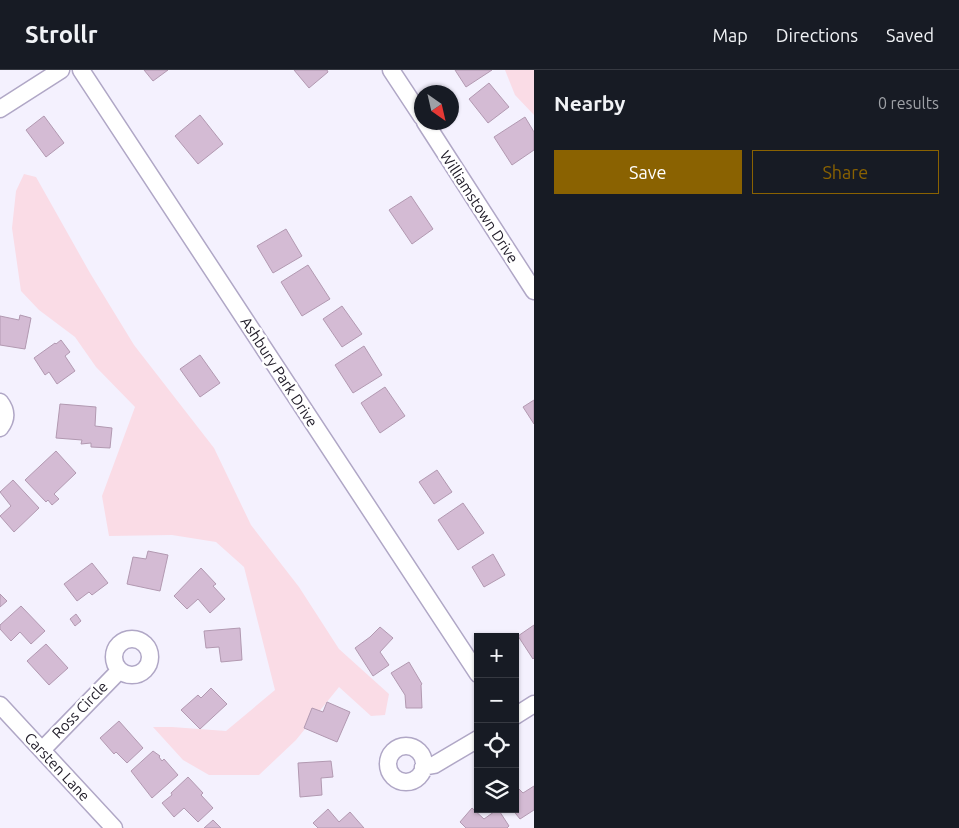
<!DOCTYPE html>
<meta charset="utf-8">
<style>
body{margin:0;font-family:Ubuntu,sans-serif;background:#242831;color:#f1f3f6}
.controls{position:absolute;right:15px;bottom:15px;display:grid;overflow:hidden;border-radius:0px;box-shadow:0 1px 4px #0004}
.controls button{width:45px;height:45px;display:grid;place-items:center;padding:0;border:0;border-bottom:1px solid #363941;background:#171b24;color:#f1f3f6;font:25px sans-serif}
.compass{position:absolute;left:414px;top:15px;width:45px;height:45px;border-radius:50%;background:#171b24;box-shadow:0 1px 4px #0004;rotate:146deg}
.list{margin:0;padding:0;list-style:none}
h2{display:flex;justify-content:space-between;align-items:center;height:65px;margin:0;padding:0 20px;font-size:21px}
h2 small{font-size:16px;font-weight:400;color:#9ea1a6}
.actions{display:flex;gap:10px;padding:15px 20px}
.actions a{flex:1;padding:11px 0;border:1px solid #8a6201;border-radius:0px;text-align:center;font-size:18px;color:#8a6201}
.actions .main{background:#8a6201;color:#fff}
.icon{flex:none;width:28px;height:28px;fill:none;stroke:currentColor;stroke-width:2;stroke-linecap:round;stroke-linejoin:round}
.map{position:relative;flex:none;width:534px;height:758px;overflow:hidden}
header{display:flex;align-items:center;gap:30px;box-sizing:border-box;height:70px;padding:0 25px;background:#171b24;border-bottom:1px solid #363941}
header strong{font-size:24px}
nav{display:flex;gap:28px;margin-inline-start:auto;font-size:18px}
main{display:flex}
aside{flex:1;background:#171b24}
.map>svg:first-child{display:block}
.green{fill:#fadce6}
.building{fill:#d4bbd4;stroke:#b299b1}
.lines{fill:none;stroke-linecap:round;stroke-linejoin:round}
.minor-casing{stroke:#b0a7c6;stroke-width:19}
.minor{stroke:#fff;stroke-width:16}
.labels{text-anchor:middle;stroke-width:5;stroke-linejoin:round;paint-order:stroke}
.street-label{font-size:15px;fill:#1f1b27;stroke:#fff}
</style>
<header>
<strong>Strollr</strong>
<nav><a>Map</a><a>Directions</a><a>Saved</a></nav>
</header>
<main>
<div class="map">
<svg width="534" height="758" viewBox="0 0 534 758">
<rect width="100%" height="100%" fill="#f4f1fe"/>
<path class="green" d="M 505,0 L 534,0 L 534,45 L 515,25 Z
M 24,104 L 36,107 L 90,203 L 134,275 L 214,378 L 251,455 L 299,517 L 339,579 L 389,624 L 385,645 L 371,646 L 339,617 L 296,670 L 259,705 L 209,705 L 183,690 L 153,657 L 172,657 L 226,661 L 275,620 L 244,497 L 216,472 L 172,465 L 109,466 L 102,426 L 135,337 L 96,297 L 75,267 L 39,240 L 21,221 L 12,158 L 16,121 Z"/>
<path class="building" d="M 144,0 L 168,0 L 153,11 Z
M 294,0 L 327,0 L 328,2 L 309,18 Z
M 455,0 L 492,0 L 466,17 Z
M 489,13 L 509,37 L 488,53 L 469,29 Z
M 200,45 L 223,74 L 198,94 L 175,66 Z
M 44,46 L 64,73 L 46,87 L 26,60 Z
M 525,47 L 534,62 L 534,80 L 512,95 L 494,67 Z
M 411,126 L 433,159 L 412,174 L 389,140 Z
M 286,159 L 302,186 L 273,203 L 257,176 Z
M 308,195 L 330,229 L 302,246 L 281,212 Z
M 342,236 L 362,264 L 342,277 L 323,249 Z
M 20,245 L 31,248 L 25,279 L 0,275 L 0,246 L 19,250 Z
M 61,270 L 70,282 L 65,286 L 75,301 L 57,314 L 49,302 L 45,305 L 34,288 L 55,273 L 56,274 Z
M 364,276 L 382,305 L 353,323 L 335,295 Z
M 200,285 L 220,313 L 200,327 L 180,299 Z
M 385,317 L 405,346 L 380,363 L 361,333 Z
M 534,330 L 534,354 L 523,337 Z
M 60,334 L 96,337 L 95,356 L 112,358 L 110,378 L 91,377 L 91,373 L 81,374 L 82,370 L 56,368 Z
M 56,381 L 76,403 L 54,424 L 59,429 L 52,435 L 48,430 L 46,432 L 25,410 Z
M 437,400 L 452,422 L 434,434 L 419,412 Z
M 13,410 L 39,438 L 14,462 L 0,446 L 11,436 L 0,422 Z
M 463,433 L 484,463 L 458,480 L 438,450 Z
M 148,481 L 168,485 L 160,521 L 127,514 L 133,487 L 146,489 Z
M 493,484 L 505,505 L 484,517 L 472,497 Z
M 92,493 L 108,513 L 92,525 L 89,522 L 77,531 L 64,514 Z
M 201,498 L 216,514 L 213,516 L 225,529 L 210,543 L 198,529 L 187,539 L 174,526 Z
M 0,524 L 7,531 L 0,537 Z
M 21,536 L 45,561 L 31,574 L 20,562 L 11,571 L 0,559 L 0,555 Z
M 76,544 L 81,551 L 75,556 L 70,549 Z
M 534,555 L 534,588 L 533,589 L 518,566 Z
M 380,557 L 393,568 L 380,582 L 389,595 L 373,606 L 355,578 L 370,567 Z
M 240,558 L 242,590 L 221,592 L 219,577 L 206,578 L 204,561 Z
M 46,574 L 68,598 L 49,615 L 27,591 Z
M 409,592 L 422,614 L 421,615 L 422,638 L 406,638 L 405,625 L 391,603 Z
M 211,618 L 227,634 L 200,659 L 181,640 L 198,625 L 201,628 Z
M 327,632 L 350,642 L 337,672 L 304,658 L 312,638 L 323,642 Z
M 119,651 L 143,678 L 127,693 L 116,682 L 114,684 L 100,668 Z
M 153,681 L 160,686 L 159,687 L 162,691 L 164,689 L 178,705 L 152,728 L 131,701 Z
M 331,691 L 333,707 L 321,708 L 322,725 L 300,727 L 298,693 Z
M 188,707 L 203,723 L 201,725 L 213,738 L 198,752 L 184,738 L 174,747 L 162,733 L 172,725 L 171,723 Z
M 515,715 L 523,723 L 534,716 L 534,740 L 520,749 L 512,739 L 515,739 Z
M 472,738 L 484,749 L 498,739 L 509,756 L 507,758 L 466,758 L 460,752 Z
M 328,739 L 339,752 L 350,742 L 364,758 L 318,758 L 313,753 Z
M 213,750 L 221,758 L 204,758 Z"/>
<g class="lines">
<defs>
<path id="minor" d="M 81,0 L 478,604
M 391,0 L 422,47
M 0,39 L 61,0
M 425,52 L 534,221
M 0,332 C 7,341 7,349 0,358
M114 587a18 18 0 1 1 36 0a18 18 0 1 1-36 0Z
M 0,635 L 114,758
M 515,646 L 534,634
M388 694a18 18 0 1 1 36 0a18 18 0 1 1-36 0Z
M 42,680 L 119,601
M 423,697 L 434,695 L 478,669"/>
</defs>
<use href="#minor" class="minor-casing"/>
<use href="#minor" class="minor"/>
</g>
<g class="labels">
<g class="street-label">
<text transform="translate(479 137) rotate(57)" y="5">Williamstown Drive</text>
<text transform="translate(279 302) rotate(57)" y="5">Ashbury Park Drive</text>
<text transform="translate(80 640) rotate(-46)" y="5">Ross Circle</text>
<text transform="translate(57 697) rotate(47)" y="5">Carsten Lane</text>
</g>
</g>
</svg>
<div class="controls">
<button>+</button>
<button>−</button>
<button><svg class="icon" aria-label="locate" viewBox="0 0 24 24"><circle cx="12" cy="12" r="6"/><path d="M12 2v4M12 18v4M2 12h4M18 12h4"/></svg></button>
<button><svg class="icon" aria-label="layers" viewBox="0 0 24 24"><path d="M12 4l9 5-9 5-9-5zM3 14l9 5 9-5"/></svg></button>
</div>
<svg class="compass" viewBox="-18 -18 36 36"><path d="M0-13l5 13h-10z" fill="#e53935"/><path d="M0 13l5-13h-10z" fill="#9ea1a6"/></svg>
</div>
<aside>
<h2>Nearby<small>0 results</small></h2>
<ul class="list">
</ul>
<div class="actions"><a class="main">Save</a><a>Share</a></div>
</aside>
</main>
